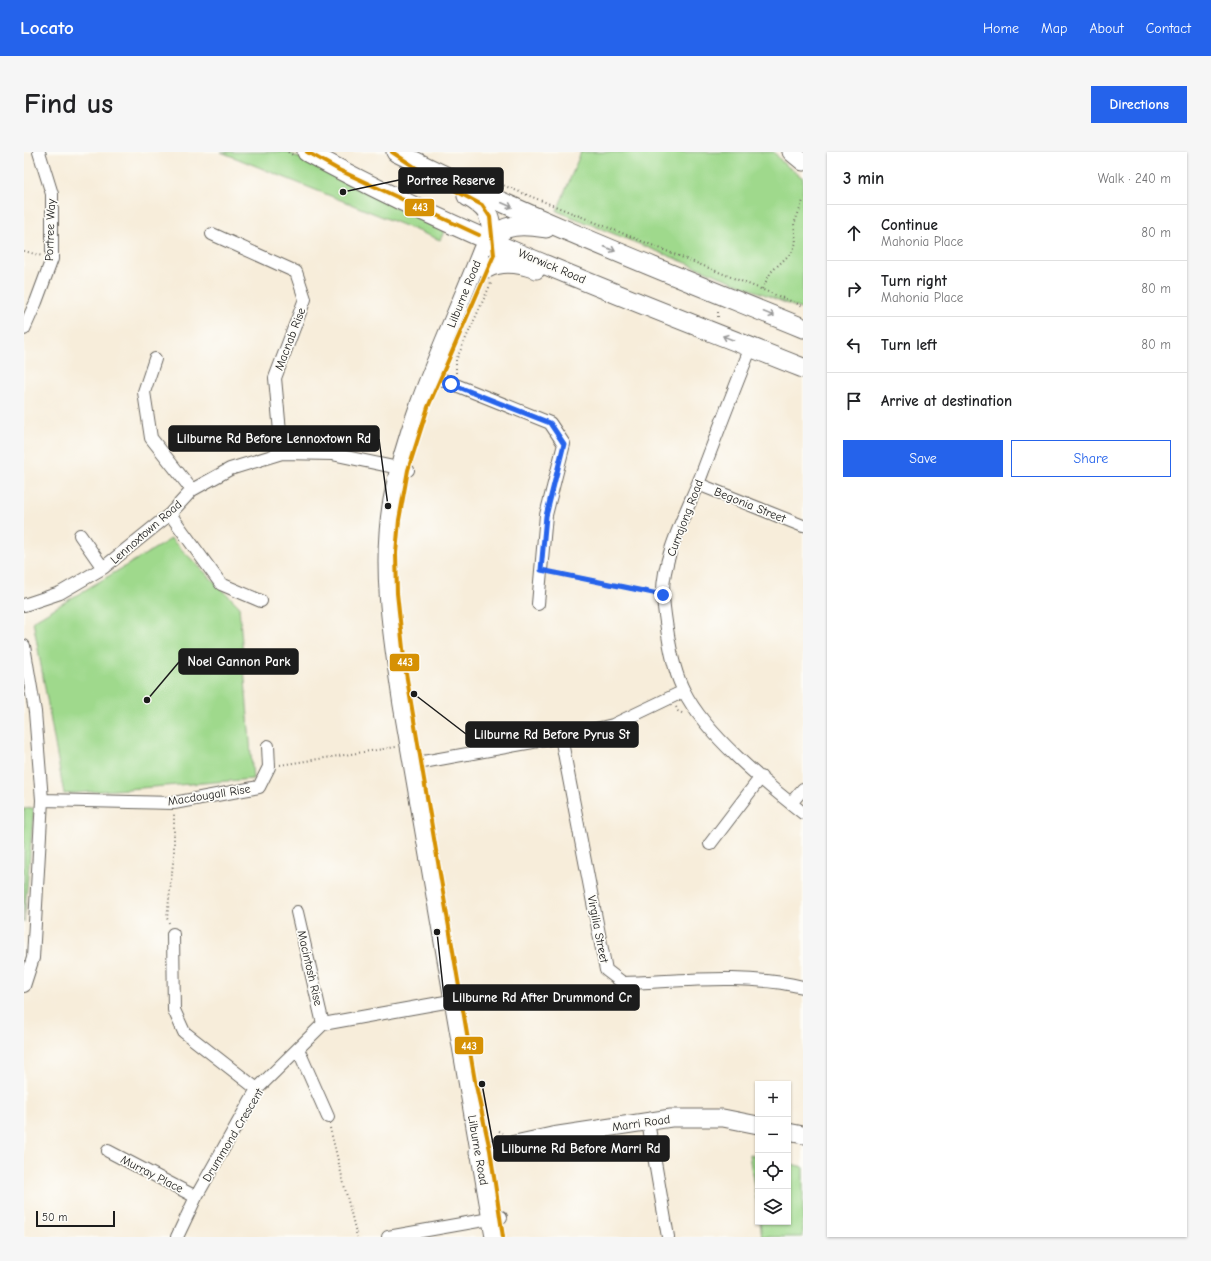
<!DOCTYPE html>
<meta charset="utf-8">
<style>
body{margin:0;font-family:"Comic Neue",sans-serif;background:#f6f6f6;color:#202124}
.controls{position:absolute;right:12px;bottom:12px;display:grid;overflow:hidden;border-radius:0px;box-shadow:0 1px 3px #0004}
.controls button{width:36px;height:36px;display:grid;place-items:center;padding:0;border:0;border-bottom:1px solid #e0e0e0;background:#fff;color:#202124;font:20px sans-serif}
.scale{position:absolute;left:12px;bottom:10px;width:79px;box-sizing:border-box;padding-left:4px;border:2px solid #1c1c1c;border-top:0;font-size:11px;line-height:14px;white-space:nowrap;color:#1c1c1c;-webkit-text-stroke:3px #fdfcf7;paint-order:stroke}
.stop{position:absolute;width:12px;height:12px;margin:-9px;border:3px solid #2563eb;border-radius:50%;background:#fff}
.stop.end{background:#2563eb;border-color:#fff;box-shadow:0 1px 4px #0008}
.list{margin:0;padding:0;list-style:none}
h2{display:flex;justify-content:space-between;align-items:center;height:52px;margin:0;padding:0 16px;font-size:17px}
h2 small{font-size:13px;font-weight:400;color:#757577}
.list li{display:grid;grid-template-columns:26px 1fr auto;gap:12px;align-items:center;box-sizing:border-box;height:56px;padding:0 16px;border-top:1px solid #e0e0e0}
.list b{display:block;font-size:15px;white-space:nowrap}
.list p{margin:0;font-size:13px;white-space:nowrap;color:#757577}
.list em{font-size:13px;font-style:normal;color:#757577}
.actions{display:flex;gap:8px;padding:12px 16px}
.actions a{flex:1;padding:9px 0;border:1px solid #2563eb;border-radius:0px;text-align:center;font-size:14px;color:#2563eb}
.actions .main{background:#2563eb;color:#fff}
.icon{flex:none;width:22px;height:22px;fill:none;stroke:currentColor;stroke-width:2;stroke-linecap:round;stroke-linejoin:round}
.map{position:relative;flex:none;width:779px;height:1085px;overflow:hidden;border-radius:0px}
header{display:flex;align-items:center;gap:24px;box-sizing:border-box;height:56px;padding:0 20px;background:#2563eb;color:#fff}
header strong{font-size:19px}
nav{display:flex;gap:22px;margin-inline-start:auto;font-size:14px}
.intro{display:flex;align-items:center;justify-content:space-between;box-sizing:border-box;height:96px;padding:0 24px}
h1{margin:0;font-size:28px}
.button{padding:10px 18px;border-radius:0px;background:#2563eb;color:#fff;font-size:14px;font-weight:700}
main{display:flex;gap:24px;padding:0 24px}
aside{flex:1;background:#fff;border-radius:0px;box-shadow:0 1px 3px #0004}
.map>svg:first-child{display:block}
.green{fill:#9fd98c;stroke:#5e7a54}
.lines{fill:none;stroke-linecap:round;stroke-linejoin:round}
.street-casing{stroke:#69655e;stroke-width:14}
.secondary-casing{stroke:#69655e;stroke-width:19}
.primary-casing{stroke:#69655e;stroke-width:21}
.path{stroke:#69655e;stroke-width:2;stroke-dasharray:1 3;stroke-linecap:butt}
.street{stroke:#fff;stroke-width:12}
.secondary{stroke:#fff;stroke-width:17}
.primary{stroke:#fff;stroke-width:19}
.bus-1-casing{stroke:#fdfcf7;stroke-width:7}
.bus-1{stroke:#d69104;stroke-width:4}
.oneway{stroke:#999}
.route{stroke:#2563eb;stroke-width:5}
.labels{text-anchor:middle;stroke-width:3.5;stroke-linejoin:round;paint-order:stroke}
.street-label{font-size:12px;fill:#1c1c1c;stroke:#fdfcf7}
.leader{fill:none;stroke:#1c1c1c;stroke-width:1.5}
.callout-dot{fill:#1c1c1c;stroke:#fdfcf7;stroke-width:1.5}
.callout{fill:#1c1c1c;stroke:#1c1c1c;stroke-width:1.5}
.callout-label{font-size:13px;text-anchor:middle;font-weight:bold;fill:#fff}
.line-badge{stroke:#fdfcf7;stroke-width:1.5}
.badge-label{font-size:11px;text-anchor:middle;font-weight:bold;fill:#fff}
</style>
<header>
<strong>Locato</strong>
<nav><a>Home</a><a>Map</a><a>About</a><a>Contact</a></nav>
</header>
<div class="intro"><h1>Find us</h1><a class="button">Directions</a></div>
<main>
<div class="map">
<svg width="779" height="1085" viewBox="0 0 779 1085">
<rect width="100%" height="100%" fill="#fdfcf7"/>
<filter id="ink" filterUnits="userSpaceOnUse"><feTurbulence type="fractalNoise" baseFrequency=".025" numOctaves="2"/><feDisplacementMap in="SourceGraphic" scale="8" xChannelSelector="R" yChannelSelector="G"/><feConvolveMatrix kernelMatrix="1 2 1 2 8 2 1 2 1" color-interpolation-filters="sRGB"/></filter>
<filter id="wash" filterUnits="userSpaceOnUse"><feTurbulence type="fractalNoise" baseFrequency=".012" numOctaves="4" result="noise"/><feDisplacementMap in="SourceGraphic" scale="16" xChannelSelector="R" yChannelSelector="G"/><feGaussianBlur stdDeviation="0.9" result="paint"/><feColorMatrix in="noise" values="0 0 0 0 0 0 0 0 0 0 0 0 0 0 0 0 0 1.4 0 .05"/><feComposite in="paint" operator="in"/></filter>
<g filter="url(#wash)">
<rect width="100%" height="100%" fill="#f7edda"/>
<path class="green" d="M 197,0 L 264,0 L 420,80 L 416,88 Z
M 557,0 L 750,0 L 759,11 L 779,26 L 779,158 L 533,59 Z
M 147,387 L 215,454 L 229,627 L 40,642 L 9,469 Z
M 10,656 L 0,770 L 0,657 Z
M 725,1003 L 734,1005 L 734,1058 Z
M 764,1011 L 779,1015 L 779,1085 L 738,1085 L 736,1070 L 764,1070 Z"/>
</g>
<g filter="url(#ink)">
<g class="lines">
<defs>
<path id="street" d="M 188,82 L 272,120 L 281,147 L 251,226 L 258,301
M 0,177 L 12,150 L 28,107 L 28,42 L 15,0
M 727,195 C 710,238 693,281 677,324 C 663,359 637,407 639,445 C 640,457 642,471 644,483 C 647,502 651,522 660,539 C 681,582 741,631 779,661
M 131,207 L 120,240 L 127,286 L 168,338
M 407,223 L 526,271 L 540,292 L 522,363 L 514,452
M 674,332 L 779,374
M 146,362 L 197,432 L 237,449
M 56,383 L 79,416
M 0,453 L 36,441 L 79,416 L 146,362 L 168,338 L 206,317 L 258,301 L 308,302 L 384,318
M 0,494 L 11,560 L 18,648 L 9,806 L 0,834
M 537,585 L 582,818 L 599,831 C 658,829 720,821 779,835
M 388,612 L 537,585 L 589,573 L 660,539
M 18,648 L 150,651 L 235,635 L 245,615 L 244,594
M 767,651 L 779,637
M 686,692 L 737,625
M 273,760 L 299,872
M 149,782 L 150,858 L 160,880 L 233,937
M 274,897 L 304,965
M 624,970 L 644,1085
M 84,999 L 172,1045
M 153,1085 L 172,1045 L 233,937 L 299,872 L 438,847
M 364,1085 L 477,1065"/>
<path id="secondary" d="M 767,0 L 779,10
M 469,89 L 458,97 C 426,179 384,261 368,348 C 356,415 368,486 378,553 L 470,1085
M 764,980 L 779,983
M 454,1000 L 528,984 L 647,966 L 699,966 L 734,973"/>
<path id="primary" d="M 283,0 C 441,87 612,149 779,216
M 372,0 C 504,66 642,120 779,176
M 443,44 C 466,57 466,63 469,89
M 469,89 C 476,69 505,73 522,76
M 463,116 C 479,108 496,111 512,117"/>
</defs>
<use href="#street" class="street-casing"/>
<use href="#secondary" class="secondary-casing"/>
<use href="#primary" class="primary-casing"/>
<path class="path" d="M 264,0 L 269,3
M 476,32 L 779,154
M 0,99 L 18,104
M 738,137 L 747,120 L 768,100 L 772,91 L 770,72 L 779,49
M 694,156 L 694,167
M 432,221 L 432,208 L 468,129
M 528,420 L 628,441
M 652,555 L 654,559 L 660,562
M 256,613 L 372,595
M 145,771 L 143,766 L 150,702 L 150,662
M 306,976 L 333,1085
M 475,979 L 479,981"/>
<use href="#street" class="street"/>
<use href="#secondary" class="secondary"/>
<use href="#primary" class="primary"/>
<defs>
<path id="bus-1" d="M 283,0 L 315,18 L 455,83
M 368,0 L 404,24 L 458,53 L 466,65 L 470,103 L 404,255 L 384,318 L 375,368 L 372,401 L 373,441 L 381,515 L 451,929 L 466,998 L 479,1085"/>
</defs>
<use href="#bus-1" class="bus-1-casing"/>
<use href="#bus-1" class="bus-1"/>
</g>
<defs><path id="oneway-shaft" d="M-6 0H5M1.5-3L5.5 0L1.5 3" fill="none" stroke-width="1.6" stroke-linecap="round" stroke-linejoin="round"/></defs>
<g class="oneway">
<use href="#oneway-shaft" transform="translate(483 53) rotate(24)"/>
<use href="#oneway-shaft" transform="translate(586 97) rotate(22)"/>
<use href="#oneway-shaft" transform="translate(745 162) rotate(22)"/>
<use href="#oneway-shaft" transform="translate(704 186) rotate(-158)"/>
</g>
</g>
<g class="lines" filter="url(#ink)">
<path class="route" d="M 427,232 L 526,271 L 540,292 L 522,364 L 517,418 L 639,443"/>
</g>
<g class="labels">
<g class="street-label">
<text transform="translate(26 78) rotate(-88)" y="4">Portree Way</text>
<text transform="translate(528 114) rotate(23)" y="4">Warwick Road</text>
<text transform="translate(440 142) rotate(-68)" y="4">Lilburne Road</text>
<text transform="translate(266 187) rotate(-69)" y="4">Macnab Rise</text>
<text transform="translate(726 353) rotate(22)" y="4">Begonia Street</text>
<text transform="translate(661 366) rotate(-69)" y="4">Currajong Road</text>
<text transform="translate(122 380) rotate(-41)" y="4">Lennoxtown Road</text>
<text transform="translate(185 643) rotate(-9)" y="4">Macdougall Rise</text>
<text transform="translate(574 777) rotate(79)" y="4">Virgilia Street</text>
<text transform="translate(286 816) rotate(77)" y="4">Macintosh Rise</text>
<text transform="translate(617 971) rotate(-8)" y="4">Marri Road</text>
<text transform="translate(209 983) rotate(-59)" y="4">Drummond Crescent</text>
<text transform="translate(454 998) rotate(80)" y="4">Lilburne Road</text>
<text transform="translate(128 1022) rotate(27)" y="4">Murray Place</text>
</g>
</g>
<path class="leader" d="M319 40L375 28M364 354L355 287M123 548L155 510M390 542L442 582M413 780L420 845M458 932L470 997"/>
<g class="callout-dot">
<circle cx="319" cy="40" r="4"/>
<circle cx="364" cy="354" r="4"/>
<circle cx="123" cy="548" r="4"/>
<circle cx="390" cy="542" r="4"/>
<circle cx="413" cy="780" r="4"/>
<circle cx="458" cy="932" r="4"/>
</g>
<g class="callout">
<rect x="375" y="16" width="104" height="25" rx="4"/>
<rect x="145" y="274" width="210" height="25" rx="4"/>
<rect x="155" y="497" width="119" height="25" rx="4"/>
<rect x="442" y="570" width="172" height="25" rx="4"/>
<rect x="420" y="833" width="195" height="25" rx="4"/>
<rect x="470" y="984" width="175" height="25" rx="4"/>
</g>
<g class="callout-label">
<text x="427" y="33">Portree Reserve</text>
<text x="250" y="291">Lilburne Rd Before Lennoxtown Rd</text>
<text x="215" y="514">Noel Gannon Park</text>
<text x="528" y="587">Lilburne Rd Before Pyrus St</text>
<text x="518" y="850">Lilburne Rd After Drummond Cr</text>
<text x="557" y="1001">Lilburne Rd Before Marri Rd</text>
</g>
<g class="line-badge">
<rect x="380" y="46" width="31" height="19" rx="4" fill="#d69104"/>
<rect x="365" y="501" width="31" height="19" rx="4" fill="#d69104"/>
<rect x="430" y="884" width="30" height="19" rx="4" fill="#d69104"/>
</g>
<g class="badge-label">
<text x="396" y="59">443</text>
<text x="381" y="514">443</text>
<text x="445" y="898">443</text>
</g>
</svg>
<div class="controls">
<button>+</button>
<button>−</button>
<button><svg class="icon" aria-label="locate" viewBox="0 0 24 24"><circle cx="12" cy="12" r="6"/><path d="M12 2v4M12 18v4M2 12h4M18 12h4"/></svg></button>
<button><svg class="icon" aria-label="layers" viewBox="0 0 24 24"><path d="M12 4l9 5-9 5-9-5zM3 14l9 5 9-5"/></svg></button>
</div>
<div class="scale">50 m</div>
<div class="stop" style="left:427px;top:232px"></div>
<div class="stop end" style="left:639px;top:443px"></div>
</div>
<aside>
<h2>3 min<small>Walk · 240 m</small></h2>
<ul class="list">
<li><svg class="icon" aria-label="ahead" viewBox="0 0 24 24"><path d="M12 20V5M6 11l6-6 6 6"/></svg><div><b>Continue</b><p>Mahonia Place</p></div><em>80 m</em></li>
<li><svg class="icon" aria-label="right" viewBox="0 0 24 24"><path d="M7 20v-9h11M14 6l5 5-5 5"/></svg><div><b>Turn right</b><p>Mahonia Place</p></div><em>80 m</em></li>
<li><svg class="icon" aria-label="left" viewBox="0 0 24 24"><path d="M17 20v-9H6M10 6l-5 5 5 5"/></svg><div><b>Turn left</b></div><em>80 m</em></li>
<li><svg class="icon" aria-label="arrive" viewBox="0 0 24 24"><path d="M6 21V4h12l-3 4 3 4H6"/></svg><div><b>Arrive at destination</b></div></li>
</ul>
<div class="actions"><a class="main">Save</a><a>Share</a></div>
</aside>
</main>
